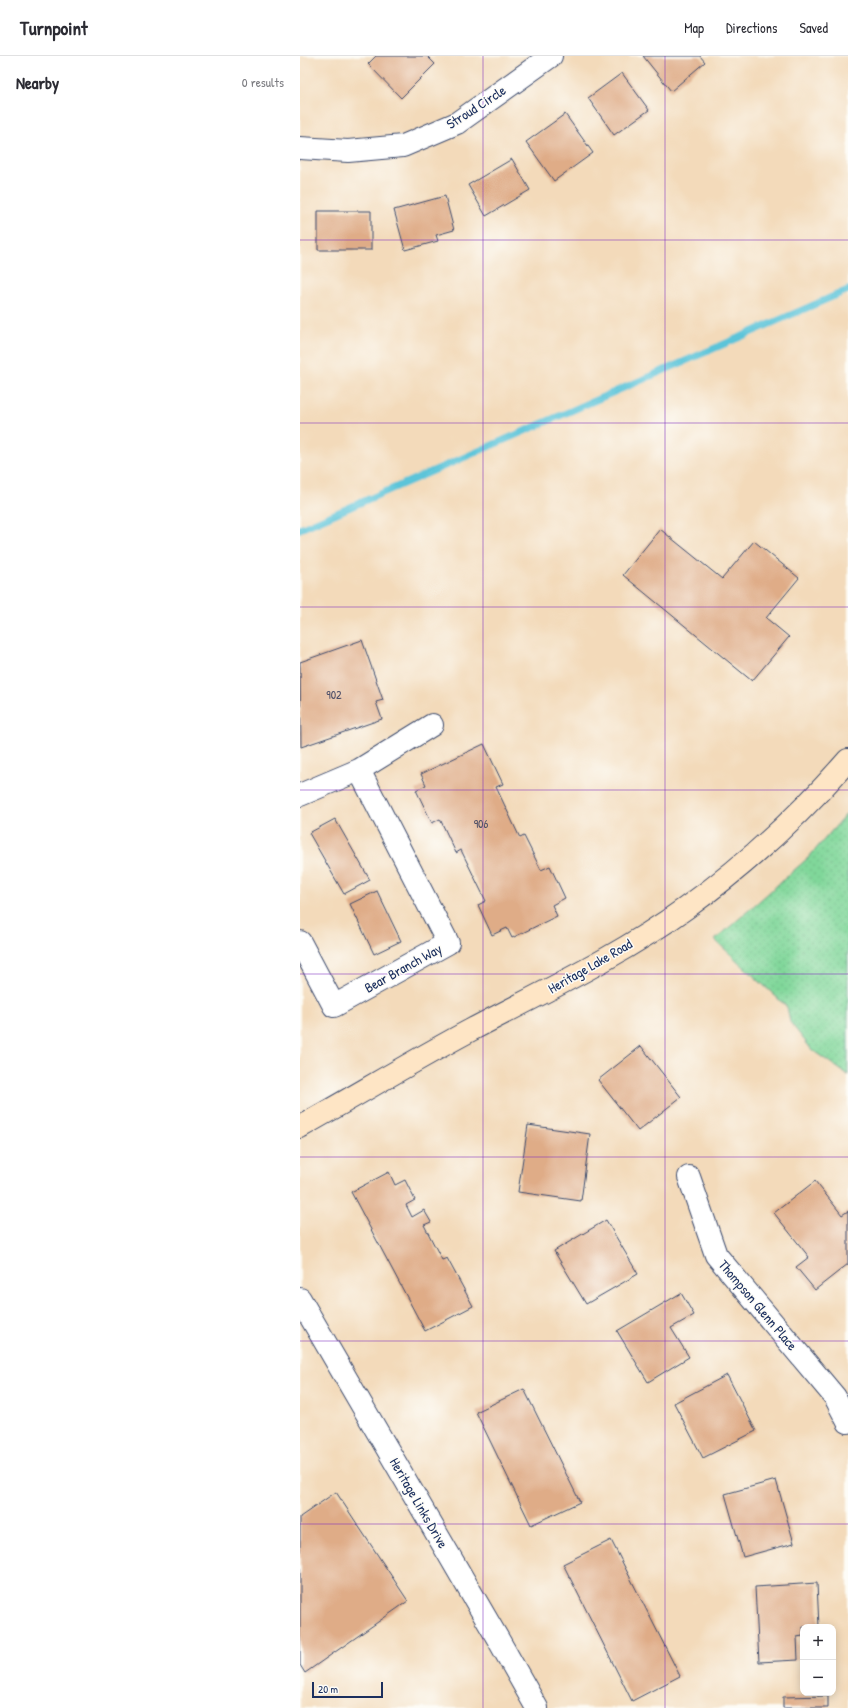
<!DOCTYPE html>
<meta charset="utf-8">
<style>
body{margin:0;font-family:"Patrick Hand",sans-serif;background:#f2f2f3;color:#2b2b33}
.controls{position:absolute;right:12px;bottom:12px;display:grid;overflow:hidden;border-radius:8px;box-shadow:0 2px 10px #0003}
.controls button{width:36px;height:36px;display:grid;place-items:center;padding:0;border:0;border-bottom:1px solid #e1e1e2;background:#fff;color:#2b2b33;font:20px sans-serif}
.scale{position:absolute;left:12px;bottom:10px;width:71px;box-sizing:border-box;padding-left:4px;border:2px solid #1b2f5e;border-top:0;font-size:11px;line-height:14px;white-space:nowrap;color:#1b2f5e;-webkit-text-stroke:3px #fdfcf7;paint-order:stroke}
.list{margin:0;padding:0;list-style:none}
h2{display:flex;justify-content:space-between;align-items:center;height:52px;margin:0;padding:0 16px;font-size:17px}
h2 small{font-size:13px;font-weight:400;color:#7c7c81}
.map{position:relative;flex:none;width:548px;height:1652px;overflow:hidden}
header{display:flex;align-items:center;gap:24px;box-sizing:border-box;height:56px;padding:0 20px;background:#fff;border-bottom:1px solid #e1e1e2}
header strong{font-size:19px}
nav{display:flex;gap:22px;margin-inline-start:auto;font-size:14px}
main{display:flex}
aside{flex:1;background:#fff}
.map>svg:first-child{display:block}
.grass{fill:url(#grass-dots);stroke:#4e837c}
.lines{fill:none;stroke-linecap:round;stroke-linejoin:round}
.stream{stroke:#5cc4d9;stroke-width:7}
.building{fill:#dfac87}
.minor-casing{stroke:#3b496c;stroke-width:24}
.secondary-casing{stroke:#3b496c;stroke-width:24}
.minor{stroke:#fff;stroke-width:22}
.secondary{stroke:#fee5c5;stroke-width:22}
.grid{fill:none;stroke:#7b2cbf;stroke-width:1;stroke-opacity:0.55}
.labels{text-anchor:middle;stroke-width:3;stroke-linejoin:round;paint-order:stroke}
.number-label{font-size:12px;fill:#4c4e68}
.street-label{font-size:14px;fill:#1b2f5e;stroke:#fdfcf7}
</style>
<header>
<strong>Turnpoint</strong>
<nav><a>Map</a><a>Directions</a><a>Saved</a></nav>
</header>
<main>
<aside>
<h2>Nearby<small>0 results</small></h2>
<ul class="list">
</ul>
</aside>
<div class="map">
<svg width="548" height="1652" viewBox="0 0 548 1652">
<defs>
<pattern id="grass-dots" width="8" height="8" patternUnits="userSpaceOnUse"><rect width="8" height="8" fill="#80d79a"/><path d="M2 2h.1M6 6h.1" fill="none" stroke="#6eb987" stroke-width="1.8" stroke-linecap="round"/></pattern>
</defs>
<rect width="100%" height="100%" fill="#fdfcf7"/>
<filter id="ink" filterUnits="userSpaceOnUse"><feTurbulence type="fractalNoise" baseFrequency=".025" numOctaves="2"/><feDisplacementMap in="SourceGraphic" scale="8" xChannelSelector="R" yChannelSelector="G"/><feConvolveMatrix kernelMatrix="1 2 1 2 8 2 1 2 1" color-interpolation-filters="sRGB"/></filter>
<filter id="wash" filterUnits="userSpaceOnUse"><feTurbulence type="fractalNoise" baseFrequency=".012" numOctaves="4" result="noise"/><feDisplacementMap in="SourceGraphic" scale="16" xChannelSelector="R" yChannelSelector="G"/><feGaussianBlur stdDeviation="0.9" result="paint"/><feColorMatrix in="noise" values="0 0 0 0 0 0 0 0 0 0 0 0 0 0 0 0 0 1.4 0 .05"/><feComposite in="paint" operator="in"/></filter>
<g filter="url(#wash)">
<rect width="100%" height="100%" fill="#f3daba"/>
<path class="grass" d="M 548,756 L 548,1019 L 512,994 L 490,966 L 487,951 L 415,884 L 509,801 Z"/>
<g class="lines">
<path class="stream" d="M 0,473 L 548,234"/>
</g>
<g id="blocks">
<path class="building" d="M 76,0 L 127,0 L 135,8 L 101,42 L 68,8 Z
M 343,0 L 400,0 L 405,6 L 371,35 Z
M 322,17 L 349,54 L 314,79 L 288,42 Z
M 265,58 L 293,97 L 254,125 L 226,86 Z
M 212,103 L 230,134 L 186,160 L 168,129 Z
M 145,140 L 154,174 L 136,179 L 138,185 L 105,194 L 94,154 Z
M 18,155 L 71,155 L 71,194 L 18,194 Z
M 360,473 L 422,523 L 454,485 L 499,522 L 466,562 L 489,581 L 452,625 L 323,519 Z
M 62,584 L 83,644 L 76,646 L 82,663 L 1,691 L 0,606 Z
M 184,688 L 203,728 L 196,731 L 220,782 L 224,780 L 241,814 L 250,810 L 265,842 L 252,849 L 257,860 L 212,882 L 207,872 L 192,879 L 178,849 L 186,845 L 161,794 L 156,797 L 140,763 L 132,767 L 116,734 L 126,729 L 121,718 Z
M 35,763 L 70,824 L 44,838 L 9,777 Z
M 77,835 L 101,885 L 74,898 L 50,848 Z
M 341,990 L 381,1041 L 338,1075 L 298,1024 Z
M 228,1069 L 290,1078 L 281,1145 L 218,1136 Z
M 89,1116 L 95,1129 L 105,1124 L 115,1144 L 106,1149 L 112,1161 L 124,1154 L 131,1166 L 124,1169 L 142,1204 L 147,1202 L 173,1250 L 125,1275 L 51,1136 Z
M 515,1125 L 542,1159 L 548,1155 L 548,1208 L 515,1234 L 496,1211 L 509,1201 L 474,1157 Z
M 306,1164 L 338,1218 L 286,1248 L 254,1195 Z
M 381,1237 L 394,1259 L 371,1272 L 389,1301 L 348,1326 L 317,1275 Z
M 427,1319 L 456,1375 L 403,1402 L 374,1347 Z
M 224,1333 L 280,1446 L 231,1469 L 176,1356 Z
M 476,1424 L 494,1487 L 443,1501 L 425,1438 Z
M 36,1436 L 108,1545 L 5,1617 L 0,1609 L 0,1461 Z
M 311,1484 L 380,1620 L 332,1645 L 263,1508 Z
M 517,1527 L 519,1571 L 503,1571 L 503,1580 L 497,1581 L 498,1604 L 459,1606 L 455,1531 Z
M 528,1640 L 528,1652 L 483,1652 L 483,1641 Z"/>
</g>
</g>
<g filter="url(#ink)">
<use href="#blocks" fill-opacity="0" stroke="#3b496c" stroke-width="1"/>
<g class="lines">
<defs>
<path id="minor" d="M 0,92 L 48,95 L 103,90 L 157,67 L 251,0
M 0,739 L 59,714 L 132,669
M 0,886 L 34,950 L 148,887 L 59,714
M 389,1121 L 416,1199 L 535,1341 L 548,1366
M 0,1243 L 198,1583 L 237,1652"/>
<path id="secondary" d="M 0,1071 C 57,1039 113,1005 171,974 C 243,936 320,900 386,852 C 446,809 500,759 548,704"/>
</defs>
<use href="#minor" class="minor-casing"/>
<use href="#secondary" class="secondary-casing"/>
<use href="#minor" class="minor"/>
<use href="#secondary" class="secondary"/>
</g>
</g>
<path class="grid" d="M 183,0 L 183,1652M 365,0 L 365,1652M 0,184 L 548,184M 0,367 L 548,367M 0,551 L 548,551M 0,734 L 548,734M 0,918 L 548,918M 0,1101 L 548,1101M 0,1285 L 548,1285M 0,1468 L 548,1468"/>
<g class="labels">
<g class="number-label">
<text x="34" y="643">902</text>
<text x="181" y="772">906</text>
</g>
<g class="street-label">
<text transform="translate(176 51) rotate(-33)" y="5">Stroud Circle</text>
<text transform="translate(290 910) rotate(-30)" y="5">Heritage Lake Road</text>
<text transform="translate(103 912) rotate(-29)" y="5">Bear Branch Way</text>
<text transform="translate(458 1249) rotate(50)" y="5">Thompson Glenn Place</text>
<text transform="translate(119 1447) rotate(60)" y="5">Heritage Links Drive</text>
</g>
</g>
</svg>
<div class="controls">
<button>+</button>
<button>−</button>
</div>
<div class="scale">20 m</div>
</div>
</main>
